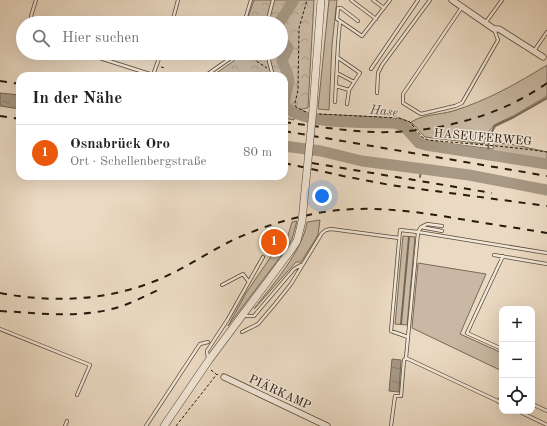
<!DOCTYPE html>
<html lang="de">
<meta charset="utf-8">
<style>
body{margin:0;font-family:"Old Standard TT",serif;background:#f2f2f2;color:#222}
.controls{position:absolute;right:12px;bottom:12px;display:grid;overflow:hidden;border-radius:8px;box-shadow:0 4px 16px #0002}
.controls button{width:36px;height:36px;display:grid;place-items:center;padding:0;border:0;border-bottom:1px solid #e0e0e0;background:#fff;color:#222;font:20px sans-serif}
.you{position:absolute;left:322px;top:196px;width:14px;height:14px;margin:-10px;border:3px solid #fff;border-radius:50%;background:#1a73e8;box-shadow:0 0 0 6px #1a73e833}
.badge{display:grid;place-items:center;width:26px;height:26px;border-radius:50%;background:#ea580c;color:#fff;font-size:13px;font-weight:700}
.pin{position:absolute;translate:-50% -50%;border:2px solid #fff;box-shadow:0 1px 4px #0006}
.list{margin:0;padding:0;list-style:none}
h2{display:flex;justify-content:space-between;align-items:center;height:52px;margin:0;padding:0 16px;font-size:17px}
h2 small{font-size:13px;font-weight:400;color:#767676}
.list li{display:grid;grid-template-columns:26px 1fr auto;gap:12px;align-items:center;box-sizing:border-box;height:56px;padding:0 16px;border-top:1px solid #e0e0e0}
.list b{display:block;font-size:15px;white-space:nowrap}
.list p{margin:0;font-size:13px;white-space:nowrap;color:#767676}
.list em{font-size:13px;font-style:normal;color:#767676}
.icon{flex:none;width:22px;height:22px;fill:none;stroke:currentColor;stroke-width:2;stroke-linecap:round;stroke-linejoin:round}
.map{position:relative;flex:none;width:547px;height:426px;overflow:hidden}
.search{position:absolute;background:#fff;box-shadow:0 4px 16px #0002;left:16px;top:16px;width:272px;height:44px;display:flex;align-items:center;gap:10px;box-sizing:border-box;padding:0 14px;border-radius:22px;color:#767676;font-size:15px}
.panel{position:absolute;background:#fff;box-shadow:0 4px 16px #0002;left:16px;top:72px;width:272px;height:108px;border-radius:12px}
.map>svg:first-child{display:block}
.green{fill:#c9b9a4;stroke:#766a58}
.park{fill:url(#park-crowns);stroke:#766a58}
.water{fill:url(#water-ripples);stroke:#736655}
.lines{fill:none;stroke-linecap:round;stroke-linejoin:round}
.stream{stroke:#736655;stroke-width:2}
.river{stroke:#a79985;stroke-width:11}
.service-casing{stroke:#564a3a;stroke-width:4}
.minor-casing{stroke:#564a3a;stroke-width:7}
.tertiary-casing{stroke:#564a3a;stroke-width:8}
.path{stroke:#241a0d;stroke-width:1;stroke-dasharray:3 2;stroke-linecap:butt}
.service{stroke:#f2e7d8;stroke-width:2.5}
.minor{stroke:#f2e7d8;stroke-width:5.5}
.tertiary{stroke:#f2e7d8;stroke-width:7}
.rail{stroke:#241a0d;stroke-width:2;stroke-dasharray:7 7;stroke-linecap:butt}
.tertiary-bridge-casing{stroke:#564a3a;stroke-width:8;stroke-linecap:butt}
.tertiary-bridge{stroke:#f2e7d8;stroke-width:7}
.labels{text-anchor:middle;stroke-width:3;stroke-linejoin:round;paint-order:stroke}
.street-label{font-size:12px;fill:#241a0d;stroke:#f2e7d8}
.water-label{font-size:13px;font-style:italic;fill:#584d3d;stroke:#f2e7d8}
</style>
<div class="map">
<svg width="547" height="426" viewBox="0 0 547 426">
<defs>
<pattern id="park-crowns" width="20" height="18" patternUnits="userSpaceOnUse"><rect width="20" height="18" fill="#c9b9a4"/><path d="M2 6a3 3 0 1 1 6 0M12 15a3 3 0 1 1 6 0" fill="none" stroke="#ac9e8c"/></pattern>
<pattern id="water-ripples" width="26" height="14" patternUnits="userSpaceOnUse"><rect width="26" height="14" fill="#a79985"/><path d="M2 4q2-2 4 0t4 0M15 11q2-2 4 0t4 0" fill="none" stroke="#887c6b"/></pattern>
</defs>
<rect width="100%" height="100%" fill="#ebdac3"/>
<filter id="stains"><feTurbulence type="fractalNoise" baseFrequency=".005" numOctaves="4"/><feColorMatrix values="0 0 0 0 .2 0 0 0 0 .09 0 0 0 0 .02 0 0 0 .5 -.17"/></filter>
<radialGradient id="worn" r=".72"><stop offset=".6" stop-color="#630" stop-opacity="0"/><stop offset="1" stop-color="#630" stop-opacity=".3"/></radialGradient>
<path class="green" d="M 329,0 L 337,0 L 332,45 L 329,110 L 318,109 Z
M 547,65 L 547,96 L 515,115 L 494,125 L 486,135 L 484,144 L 425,137 L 411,122 C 424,114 439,115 453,111 C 486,101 518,83 547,65 Z
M 317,114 L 399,118 L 410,122 L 414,127 L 406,129 L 404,126 L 394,123 L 324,121 L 317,120 Z
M 413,139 L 493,149 L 494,143 L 511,144 L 547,152 L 547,167 L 483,156 L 416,147 Z
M 320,220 L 318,235 L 301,262 L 296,262 L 254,309 C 272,285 303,251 307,222 Z
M 297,221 L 292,239 L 287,248 L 228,326 L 246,293 L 272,255 L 287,239 L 292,222 Z
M 403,236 L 415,237 L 407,325 L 395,324 Z
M 418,263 L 486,274 L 460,334 L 502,353 L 502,371 L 412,328 Z"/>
<path class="park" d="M 254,0 L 314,0 L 308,108 L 297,110 L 294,120 L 284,118 L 284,76 L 212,76 L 235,60 L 237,53 L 281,53 L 281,23 L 246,23 Z"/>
<path class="water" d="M 0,93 L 20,95 L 20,109 L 0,106 Z
M 392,359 L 401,360 L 399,392 L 389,391 Z"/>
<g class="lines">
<path class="stream" d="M 488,154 L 489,137 L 495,126 L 514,117 L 547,98
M 420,177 L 421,169
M 401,324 L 409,237"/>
<path class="river" d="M 279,23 L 294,0
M 281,39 L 288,48 L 282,61 L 287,72 L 289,80 L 284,104 C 286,106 288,109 290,110 C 312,125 367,122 394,123 L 404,126 L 419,143 L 426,145 L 547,164
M 284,146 L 321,151 L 362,161 L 469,175 L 547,190"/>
<defs>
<path id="service" d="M 351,0 L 376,19
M 373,0 L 384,8
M 462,7 L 403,94 L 403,103 L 421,114 L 455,106 L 462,103 L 498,40 L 494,29
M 358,21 L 341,8 L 338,8 L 337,19 L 362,36 L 390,0
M 486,22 L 502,0
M 33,23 L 31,16 L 36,0
M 172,23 L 178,0
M 244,23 L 251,0
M 267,23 L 273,0
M 534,51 L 547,32
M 84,53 L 153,75
M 269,53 L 269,61 L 273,76
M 337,57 L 360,73 L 349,90 L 347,104
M 371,69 L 418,0
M 337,73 L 354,82
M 156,76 L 153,75 L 161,53
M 205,76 L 232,57 L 234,53
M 336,86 L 349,90
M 377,93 L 378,73 L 382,65 L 430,0
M 335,102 L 338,44 L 340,21
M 442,226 L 427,224 L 421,227 L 418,232 L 547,253
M 421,227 L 442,231
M 494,255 L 547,264
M 222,285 L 243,274 L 249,282
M 243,315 L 247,316 L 254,316 L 294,269 L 301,265
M 0,329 L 90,365 L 77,395
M 242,332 L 258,324 L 275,304 L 291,284 L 322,233 L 326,230 L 331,229 L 399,238
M 502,349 L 467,333 L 503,256
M 208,358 L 207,351 L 228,319 L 263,257
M 406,358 L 502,403
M 499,402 L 502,395
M 532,404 L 547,411
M 518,411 L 547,425
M 65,426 L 67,421
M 146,426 L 200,344 L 208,342
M 391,426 L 395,396 L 401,396 L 404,360 L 406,358 L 418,232 L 400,230 L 391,331 L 408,337"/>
<path id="minor" d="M 452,0 L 494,29 L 499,29 L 543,57
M 224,377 L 327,426"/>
<path id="tertiary" d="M 313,109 L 321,0
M 164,426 L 209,360 L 291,250 L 297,241 L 302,221"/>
</defs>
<use href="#service" class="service-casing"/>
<use href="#minor" class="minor-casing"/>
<use href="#tertiary" class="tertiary-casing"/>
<path class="path" d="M 244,53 L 267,68
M 161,67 L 165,68
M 306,112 L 296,107 L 295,103 L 298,90 L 299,28 L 307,0
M 319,114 L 399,118 L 410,122 L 422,137 L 428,140 C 468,144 507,146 547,152
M 211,370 L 216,374
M 176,426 L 217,374 L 218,375"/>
<use href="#service" class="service"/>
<use href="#minor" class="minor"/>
<use href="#tertiary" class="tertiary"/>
<path class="rail" d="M 0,81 L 20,84
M 0,116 L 20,119
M 284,122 C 314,126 344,131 374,132 C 432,134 500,117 547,83
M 284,131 L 547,176
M 284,163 L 343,176 L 390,185 L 547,206
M 312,163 L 492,193
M 0,293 C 52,303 105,301 155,281 C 183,270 208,252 235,239 C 258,229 280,221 304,216 C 357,203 407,210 460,219 C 489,224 518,228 547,233
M 0,311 C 39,313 80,319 119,307 C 132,303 145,296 158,290"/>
<defs>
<path id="tertiary-bridge" d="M 302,221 L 313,109"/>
</defs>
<use href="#tertiary-bridge" class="tertiary-bridge-casing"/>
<use href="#tertiary-bridge" class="tertiary-bridge"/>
</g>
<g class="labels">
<g class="street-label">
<text transform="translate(483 137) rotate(5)" y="4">HASEUFERWEG</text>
<text transform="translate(280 392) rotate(25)" y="4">PIÄRKAMP</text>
</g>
<g class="water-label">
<text transform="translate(384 110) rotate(6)" y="5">Hase</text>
</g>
</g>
<rect width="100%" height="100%" filter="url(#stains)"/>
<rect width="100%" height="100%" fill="url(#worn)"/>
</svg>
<div class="controls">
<button>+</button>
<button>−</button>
<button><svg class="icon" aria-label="locate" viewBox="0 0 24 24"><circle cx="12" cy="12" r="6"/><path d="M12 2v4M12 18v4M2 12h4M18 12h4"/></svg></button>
</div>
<div class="you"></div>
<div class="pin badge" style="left:274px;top:242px">1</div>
<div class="search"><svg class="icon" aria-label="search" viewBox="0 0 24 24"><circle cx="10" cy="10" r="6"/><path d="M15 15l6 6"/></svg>Hier suchen</div>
<section class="panel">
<h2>In der Nähe<small></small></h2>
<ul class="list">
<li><span class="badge">1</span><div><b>Osnabrück Oro</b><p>Ort · Schellenbergstraße</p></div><em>80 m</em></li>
</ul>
</section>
</div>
